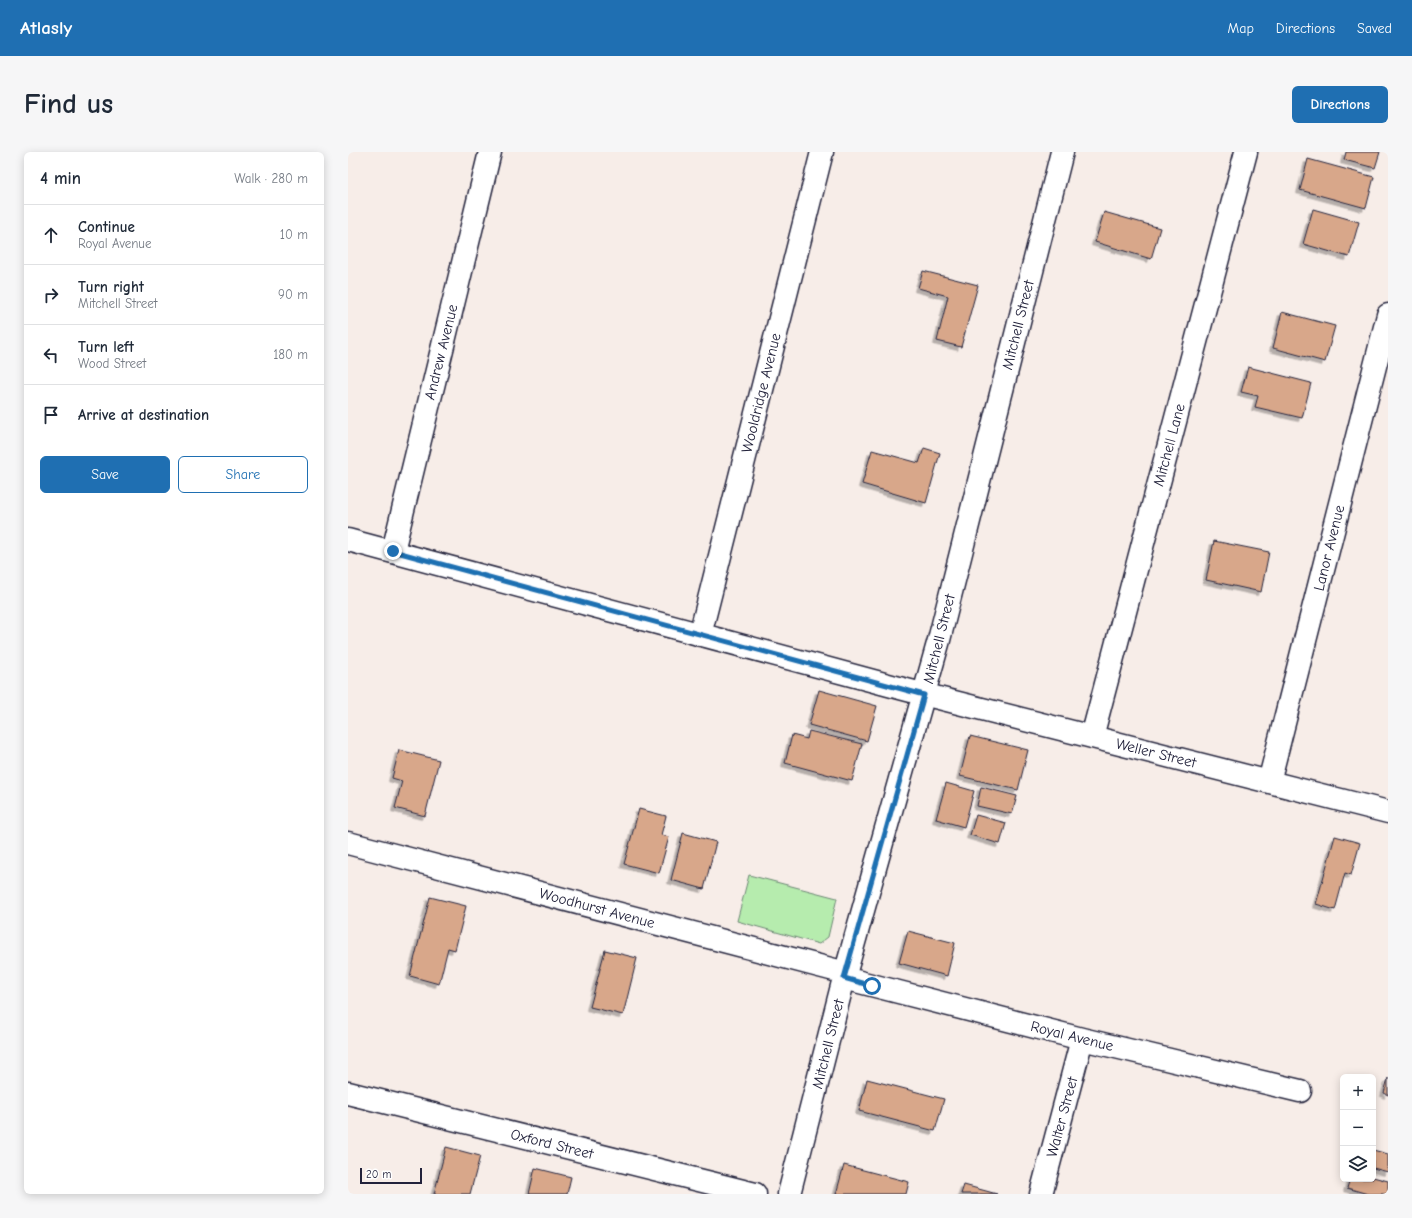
<!DOCTYPE html>
<meta charset="utf-8">
<style>
body{margin:0;font-family:"Comic Neue",sans-serif;background:#f6f6f7;color:#1f2937}
.controls{position:absolute;right:12px;bottom:12px;display:grid;overflow:hidden;border-radius:6px;box-shadow:0 2px 10px #0003}
.controls button{width:36px;height:36px;display:grid;place-items:center;padding:0;border:0;border-bottom:1px solid #e0e1e3;background:#fff;color:#1f2937;font:20px sans-serif}
.scale{position:absolute;left:12px;bottom:10px;width:62px;box-sizing:border-box;padding-left:4px;border:2px solid #22223b;border-top:0;font-size:11px;line-height:14px;white-space:nowrap;color:#22223b;-webkit-text-stroke:3px #fff;paint-order:stroke}
.stop{position:absolute;width:12px;height:12px;margin:-9px;border:3px solid #1f6fb2;border-radius:50%;background:#fff}
.stop.end{background:#1f6fb2;border-color:#fff;box-shadow:0 1px 4px #0008}
.list{margin:0;padding:0;list-style:none}
h2{display:flex;justify-content:space-between;align-items:center;height:52px;margin:0;padding:0 16px;font-size:17px}
h2 small{font-size:13px;font-weight:400;color:#747a83}
.list li{display:grid;grid-template-columns:26px 1fr auto;gap:12px;align-items:center;box-sizing:border-box;height:60px;padding:0 16px;border-top:1px solid #e0e1e3}
.list b{display:block;font-size:15px;white-space:nowrap}
.list p{margin:0;font-size:13px;white-space:nowrap;color:#747a83}
.list em{font-size:13px;font-style:normal;color:#747a83}
.actions{display:flex;gap:8px;padding:12px 16px}
.actions a{flex:1;padding:9px 0;border:1px solid #1f6fb2;border-radius:6px;text-align:center;font-size:14px;color:#1f6fb2}
.actions .main{background:#1f6fb2;color:#fff}
.icon{flex:none;width:22px;height:22px;fill:none;stroke:currentColor;stroke-width:2;stroke-linecap:round;stroke-linejoin:round}
.map{position:relative;flex:none;width:1040px;height:1042px;overflow:hidden;border-radius:6px}
header{display:flex;align-items:center;gap:24px;box-sizing:border-box;height:56px;padding:0 20px;background:#1f6fb2;color:#fff}
header strong{font-size:19px}
nav{display:flex;gap:22px;margin-inline-start:auto;font-size:14px}
.intro{display:flex;align-items:center;justify-content:space-between;box-sizing:border-box;height:96px;padding:0 24px}
h1{margin:0;font-size:28px}
.button{padding:10px 18px;border-radius:6px;background:#1f6fb2;color:#fff;font-size:14px;font-weight:700}
main{display:flex;gap:24px;padding:0 24px}
aside{flex:1;background:#fff;border-radius:6px;box-shadow:0 2px 10px #0003}
.map>svg:first-child{display:block}
.green{fill:#b6ecae;stroke:#6c8774}
.building{fill:#d8a78a;stroke:#22223b;filter:url(#shadow)}
.lines{fill:none;stroke-linecap:round;stroke-linejoin:round}
.minor-casing{stroke:#22223b;stroke-width:25}
.minor{stroke:#fff;stroke-width:22}
.route{stroke:#1f6fb2;stroke-width:5}
.labels{text-anchor:middle;stroke-width:3.5;stroke-linejoin:round;paint-order:stroke}
.street-label{font-size:15px;fill:#22223b;stroke:#fff}
</style>
<header>
<strong>Atlasly</strong>
<nav><a>Map</a><a>Directions</a><a>Saved</a></nav>
</header>
<div class="intro"><h1>Find us</h1><a class="button">Directions</a></div>
<main>
<aside>
<h2>4 min<small>Walk · 280 m</small></h2>
<ul class="list">
<li><svg class="icon" aria-label="ahead" viewBox="0 0 24 24"><path d="M12 20V5M6 11l6-6 6 6"/></svg><div><b>Continue</b><p>Royal Avenue</p></div><em>10 m</em></li>
<li><svg class="icon" aria-label="right" viewBox="0 0 24 24"><path d="M7 20v-9h11M14 6l5 5-5 5"/></svg><div><b>Turn right</b><p>Mitchell Street</p></div><em>90 m</em></li>
<li><svg class="icon" aria-label="left" viewBox="0 0 24 24"><path d="M17 20v-9H6M10 6l-5 5 5 5"/></svg><div><b>Turn left</b><p>Wood Street</p></div><em>180 m</em></li>
<li><svg class="icon" aria-label="arrive" viewBox="0 0 24 24"><path d="M6 21V4h12l-3 4 3 4H6"/></svg><div><b>Arrive at destination</b></div></li>
</ul>
<div class="actions"><a class="main">Save</a><a>Share</a></div>
</aside>
<div class="map">
<svg width="1040" height="1042" viewBox="0 0 1040 1042">
<defs>
<filter id="shadow"><feDropShadow dx="-3.5" dy="3.5" stdDeviation="0" flood-color="#0004"/></filter>
</defs>
<rect width="100%" height="100%" fill="#f7ede8"/>
<filter id="ink" filterUnits="userSpaceOnUse"><feTurbulence type="fractalNoise" baseFrequency=".025" numOctaves="2"/><feDisplacementMap in="SourceGraphic" scale="8" xChannelSelector="R" yChannelSelector="G"/><feConvolveMatrix kernelMatrix="1 2 1 2 8 2 1 2 1" color-interpolation-filters="sRGB"/></filter>
<g filter="url(#ink)">
<path class="green" d="M 401,723 L 489,746 L 480,785 L 471,792 L 389,769 Z"/>
<path class="building" d="M 998,0 L 1032,0 L 1027,16 L 996,8 Z
M 960,7 L 1026,25 L 1018,56 L 952,38 Z
M 965,57 L 1011,70 L 1001,105 L 955,92 Z
M 756,60 L 812,76 L 803,107 L 747,90 Z
M 575,119 L 630,133 L 613,195 L 589,189 L 600,144 L 570,136 Z
M 934,160 L 987,174 L 977,210 L 925,196 Z
M 900,215 L 963,231 L 954,266 L 907,255 L 910,244 L 893,240 Z
M 576,296 L 592,301 L 578,351 L 514,332 L 524,298 L 571,311 Z
M 866,389 L 921,400 L 913,440 L 858,428 Z
M 471,538 L 529,554 L 519,589 L 461,573 Z
M 461,579 L 514,592 L 504,629 L 437,611 L 444,583 L 459,587 Z
M 622,584 L 680,598 L 670,638 L 612,624 Z
M 51,598 L 91,608 L 77,664 L 47,656 L 54,629 L 44,626 Z
M 598,631 L 626,639 L 616,675 L 588,667 Z
M 633,635 L 669,644 L 664,662 L 629,654 Z
M 291,657 L 318,664 L 313,683 L 321,685 L 311,721 L 276,712 Z
M 628,663 L 658,671 L 652,692 L 622,683 Z
M 335,681 L 368,690 L 356,737 L 323,728 Z
M 987,684 L 1012,691 L 1003,723 L 997,721 L 987,758 L 968,752 Z
M 82,745 L 118,754 L 107,798 L 100,796 L 91,832 L 62,824 Z
M 560,779 L 607,791 L 599,824 L 551,811 Z
M 257,798 L 289,806 L 275,863 L 242,855 Z
M 1040,926 L 1040,943 L 1036,941 Z
M 519,927 L 596,947 L 587,979 L 511,959 Z
M 98,995 L 132,1004 L 122,1042 L 86,1042 Z
M 1025,998 L 1040,1002 L 1040,1020 L 1025,1016 Z
M 496,1013 L 561,1030 L 558,1042 L 488,1042 Z
M 187,1016 L 223,1025 L 219,1042 L 181,1042 Z
M 1025,1025 L 1040,1029 L 1040,1042 L 1020,1042 L 999,1036 L 1002,1027 L 1025,1027 Z
M 616,1033 L 649,1042 L 613,1042 Z"/>
<g class="lines">
<defs>
<path id="minor" d="M 0,388 L 559,538 L 1040,660
M 45,399 L 142,0
M 352,483 L 474,0
M 744,585 L 898,0
M 921,630 L 1040,163
M 0,691 L 498,821
M 496,826 L 734,887 L 952,939
M 0,941 L 407,1042
M 441,1042 L 496,826 L 591,488 L 714,0
M 693,1042 L 734,887"/>
</defs>
<use href="#minor" class="minor-casing"/>
<use href="#minor" class="minor"/>
</g>
</g>
<g class="lines" filter="url(#ink)">
<path class="route" d="M 45,399 L 576,543 L 496,826 L 524,834"/>
</g>
<g class="labels">
<g class="street-label">
<text transform="translate(670 173) rotate(-76)" y="5">Mitchell Street</text>
<text transform="translate(93 200) rotate(-76)" y="5">Andrew Avenue</text>
<text transform="translate(413 241) rotate(-76)" y="5">Wooldridge Avenue</text>
<text transform="translate(821 293) rotate(-75)" y="5">Mitchell Lane</text>
<text transform="translate(981 396) rotate(-76)" y="5">Lanor Avenue</text>
<text transform="translate(591 487) rotate(-76)" y="5">Mitchell Street</text>
<text transform="translate(808 601) rotate(14)" y="5">Weller Street</text>
<text transform="translate(249 756) rotate(15)" y="5">Woodhurst Avenue</text>
<text transform="translate(724 884) rotate(14)" y="5">Royal Avenue</text>
<text transform="translate(480 892) rotate(-76)" y="5">Mitchell Street</text>
<text transform="translate(714 965) rotate(-75)" y="5">Walter Street</text>
<text transform="translate(204 992) rotate(14)" y="5">Oxford Street</text>
</g>
</g>
</svg>
<div class="controls">
<button>+</button>
<button>−</button>
<button><svg class="icon" aria-label="layers" viewBox="0 0 24 24"><path d="M12 4l9 5-9 5-9-5zM3 14l9 5 9-5"/></svg></button>
</div>
<div class="scale">20 m</div>
<div class="stop" style="left:524px;top:834px"></div>
<div class="stop end" style="left:45px;top:399px"></div>
</div>
</main>
